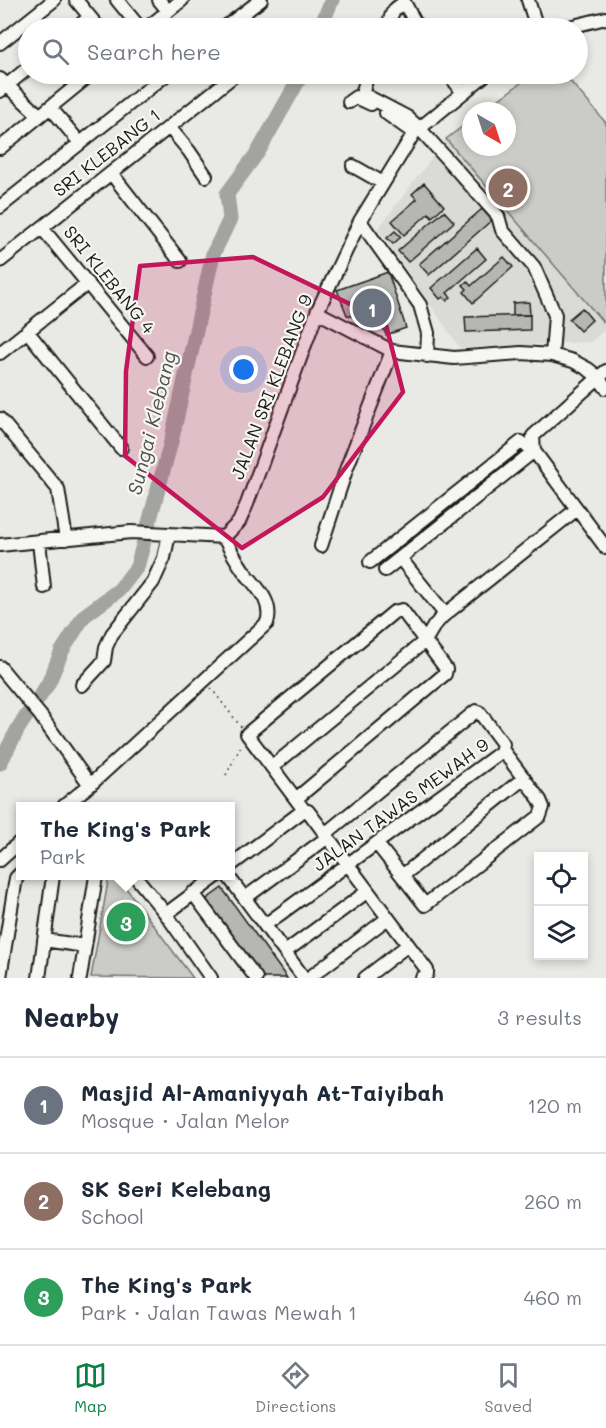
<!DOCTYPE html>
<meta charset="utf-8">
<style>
body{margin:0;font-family:Mali,sans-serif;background:#f2f2f3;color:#1f2937}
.controls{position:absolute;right:18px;bottom:18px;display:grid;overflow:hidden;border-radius:0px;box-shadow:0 3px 9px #0003}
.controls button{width:54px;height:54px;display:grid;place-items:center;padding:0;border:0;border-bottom:2px solid #e0e1e3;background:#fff;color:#1f2937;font:30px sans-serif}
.compass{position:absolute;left:462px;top:102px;width:54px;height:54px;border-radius:50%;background:#fff;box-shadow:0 3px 9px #0003;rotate:141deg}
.you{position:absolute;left:244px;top:370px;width:21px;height:21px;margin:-15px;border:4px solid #fff;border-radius:50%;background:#1a73e8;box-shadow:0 0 0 9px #1a73e833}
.badge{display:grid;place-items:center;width:39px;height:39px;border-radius:50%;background:#0b8043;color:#fff;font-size:20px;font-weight:700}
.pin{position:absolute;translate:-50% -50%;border:3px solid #fff;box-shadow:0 2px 6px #0006}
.popup{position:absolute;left:16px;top:802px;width:219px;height:78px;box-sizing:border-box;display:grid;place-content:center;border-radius:0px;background:#fff;filter:drop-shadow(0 2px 4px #0005);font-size:20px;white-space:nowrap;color:#747a83}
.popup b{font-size:22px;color:#1f2937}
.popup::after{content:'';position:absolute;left:50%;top:100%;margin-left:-12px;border:12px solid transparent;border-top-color:#fff}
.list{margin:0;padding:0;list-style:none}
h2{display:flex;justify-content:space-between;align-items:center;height:78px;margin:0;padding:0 24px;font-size:26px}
h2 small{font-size:20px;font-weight:400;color:#747a83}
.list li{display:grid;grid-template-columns:39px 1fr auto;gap:18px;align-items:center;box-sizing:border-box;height:96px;padding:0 24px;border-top:2px solid #e0e1e3}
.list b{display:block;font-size:22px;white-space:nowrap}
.list p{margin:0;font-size:20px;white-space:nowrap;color:#747a83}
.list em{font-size:20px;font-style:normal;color:#747a83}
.icon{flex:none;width:33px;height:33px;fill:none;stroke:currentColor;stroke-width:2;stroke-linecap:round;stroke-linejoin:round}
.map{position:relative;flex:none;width:606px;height:978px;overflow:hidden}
.search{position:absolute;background:#fff;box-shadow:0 3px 9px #0003;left:18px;right:18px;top:18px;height:66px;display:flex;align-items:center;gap:15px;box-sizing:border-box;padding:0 21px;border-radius:33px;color:#747a83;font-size:22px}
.sheet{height:366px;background:#fff}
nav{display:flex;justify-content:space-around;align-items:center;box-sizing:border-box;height:84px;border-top:2px solid #e0e1e3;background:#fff;font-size:16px;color:#747a83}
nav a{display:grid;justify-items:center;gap:3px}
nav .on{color:#0b8043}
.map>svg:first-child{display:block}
.built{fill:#dadad6}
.green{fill:#cbcbc7;stroke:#747472;stroke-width:1.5}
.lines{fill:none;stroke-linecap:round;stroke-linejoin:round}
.river{stroke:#a3a3a1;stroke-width:15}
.building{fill:#b6b6b3;stroke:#1c1c1c;stroke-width:1.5}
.minor-casing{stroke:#1c1c1c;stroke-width:16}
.path{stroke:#1c1c1c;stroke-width:1.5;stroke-dasharray:1.5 4.5;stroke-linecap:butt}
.minor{stroke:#f6f6f2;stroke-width:12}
.marked{fill:#c2185b;fill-opacity:0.2;stroke:#c2185b;stroke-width:4.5;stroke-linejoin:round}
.labels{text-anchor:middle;stroke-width:4.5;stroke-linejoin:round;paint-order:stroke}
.street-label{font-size:18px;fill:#1c1c1c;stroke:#f6f6f2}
.water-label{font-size:20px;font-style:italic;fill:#525251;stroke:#f6f6f2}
</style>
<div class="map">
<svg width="606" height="978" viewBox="0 0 606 978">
<rect width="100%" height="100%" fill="#e9e9e5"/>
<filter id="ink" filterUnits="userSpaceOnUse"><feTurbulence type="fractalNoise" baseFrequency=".0167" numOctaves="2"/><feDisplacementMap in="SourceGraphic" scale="12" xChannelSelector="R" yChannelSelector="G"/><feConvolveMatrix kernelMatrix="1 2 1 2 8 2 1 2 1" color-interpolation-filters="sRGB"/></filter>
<g filter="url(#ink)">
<path class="built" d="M 533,74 L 564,74 L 606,123 L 606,329 L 590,342 L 460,348 L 378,229 L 446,139 L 471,120 L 471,147 L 507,147 L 507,111 L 483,111 Z"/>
<path class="green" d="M 533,74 L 564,74 L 606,123 L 606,320 L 603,322 L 446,139 L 471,120 L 471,147 L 507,147 L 507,111 L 483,111 Z
M 109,876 L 117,876 L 193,978 L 91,977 Z"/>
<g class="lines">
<path class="river" d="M 320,28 L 332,0
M 0,763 L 19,727 L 48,684 L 62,651 L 84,616 L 119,590 L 137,567 L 172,438 L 213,254 L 230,219 L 227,194 L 258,152 L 302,74"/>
</g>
<path class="building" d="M 424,183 L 444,206 L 432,217 L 429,213 L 404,235 L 392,221 L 417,199 L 412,194 Z
M 482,209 L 492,220 L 429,275 L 419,264 Z
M 444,211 L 454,222 L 408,262 L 398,251 Z
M 395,231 L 401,237 L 393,244 L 387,238 Z
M 477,248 L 486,259 L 447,293 L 451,297 L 447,301 L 443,297 L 440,299 L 431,288 Z
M 504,257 L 513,267 L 473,303 L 464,292 L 467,289 L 463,285 L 467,281 L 471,286 Z
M 388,272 L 406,328 L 386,335 L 382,325 L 371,327 L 367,320 L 347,315 L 337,290 Z
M 529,302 L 530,315 L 513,315 L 513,303 Z
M 582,308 L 592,320 L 580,331 L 569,319 Z
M 530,315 L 530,330 L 466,332 L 465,317 Z
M 222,888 L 287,978 L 259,978 L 204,901 Z"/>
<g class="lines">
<defs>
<path id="minor" d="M 76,0 L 99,28
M 117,0 L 140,28
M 159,0 L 168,11
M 403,0 L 418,28
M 528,0 L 537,28
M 76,28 L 90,17
M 147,28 L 182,0
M 224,28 L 261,0
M 388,28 C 391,17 391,8 404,4
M 565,28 L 606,18
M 0,43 L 54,0
M 368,74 L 363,91 L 365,95 L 407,117 L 419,128 L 498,216 L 502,230 L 534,267 L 555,315 L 552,355
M 449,74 L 463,93
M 0,79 L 39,115
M 0,91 L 28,68
M 349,102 L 356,97 L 371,104
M 50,107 L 80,143
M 386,113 L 414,133
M 169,127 L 189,151 L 206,176
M 0,148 L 91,74
M 353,166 L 383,183
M 111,173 L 180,261
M 0,207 L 167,74
M 360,221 L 420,305 L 428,333 L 427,356
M 42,228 L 147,356
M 0,261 L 236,74
M 317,312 L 392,351 L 454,358 L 521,353 L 552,355 L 573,361 L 588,369 L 598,377 L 606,388
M 27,331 L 121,448
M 0,353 L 88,283
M 0,419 L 58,489 L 66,539
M 534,451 L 533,436 L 606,371
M 39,542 L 44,587
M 0,545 L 131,532 L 224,537 L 239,522 L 247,504 L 317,312 L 360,221 L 414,133 L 486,74
M 321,546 L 347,467 L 392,351
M 400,558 L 445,614
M 370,562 L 521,442 L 534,451 L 606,548
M 385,570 L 534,451
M 0,667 L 40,715 L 90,785 L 64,806
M 82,685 L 104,661 L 106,647 L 112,634 L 153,582 L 164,558 L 169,534
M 272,767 L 425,641 L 434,626 L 443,616 L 577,509
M 90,785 L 267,623 C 274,601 255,586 243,570 C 236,559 229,549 224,537
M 297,798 L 445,674 L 446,669 L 402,610 L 394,612 L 247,734 L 304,810 L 308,811 L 427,970 L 427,974 L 422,978
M 325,834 L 476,711 L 480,713 L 503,744 L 501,752
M 377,844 L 425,905 L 540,816 L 543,807 L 540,800 L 504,752 L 501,752
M 0,860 L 21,841
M 231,865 L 304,810
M 135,876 L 166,914 L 211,978
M 228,876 L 304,978
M 402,876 L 524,778
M 193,893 L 256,978
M 245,898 L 328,837
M 166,914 L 217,876
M 265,925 L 501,752
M 44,940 L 85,946
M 285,952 L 368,891
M 0,977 L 16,878 L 21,873
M 39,978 L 53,876
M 80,978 L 96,876
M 309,978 L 388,918
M 365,978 L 408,945"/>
</defs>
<use href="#minor" class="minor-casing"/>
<path class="path" d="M 211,688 L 241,727
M 226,775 L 242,744"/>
<use href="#minor" class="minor"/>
</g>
</g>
<path class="marked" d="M 253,257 L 385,321 L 403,392 L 323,497 L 242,548 L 125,456 L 126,371 L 140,266 Z"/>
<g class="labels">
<g class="street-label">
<text transform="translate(107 153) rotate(-38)" y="6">SRI KLEBANG 1</text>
<text transform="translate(109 280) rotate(51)" y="6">SRI KLEBANG 4</text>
<text transform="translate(272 387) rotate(-69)" y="6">JALAN SRI KLEBANG 9</text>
<text transform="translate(401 805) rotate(-36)" y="6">JALAN TAWAS MEWAH 9</text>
</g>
<g class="water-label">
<text transform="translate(152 423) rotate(-76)" y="7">Sungai Klebang</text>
</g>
</g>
</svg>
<div class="controls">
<button><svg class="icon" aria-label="locate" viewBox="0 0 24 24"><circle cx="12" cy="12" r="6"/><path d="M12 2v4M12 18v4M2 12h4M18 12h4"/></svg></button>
<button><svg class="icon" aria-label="layers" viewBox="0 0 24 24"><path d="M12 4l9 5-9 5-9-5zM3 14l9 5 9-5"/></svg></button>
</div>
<svg class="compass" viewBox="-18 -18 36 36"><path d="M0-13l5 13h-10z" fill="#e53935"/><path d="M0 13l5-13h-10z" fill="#747a83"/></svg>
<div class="you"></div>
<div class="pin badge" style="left:372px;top:308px;background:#6b7280">1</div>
<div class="pin badge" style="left:508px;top:188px;background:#8d6e63">2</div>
<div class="pin badge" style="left:126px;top:922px;background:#2e9e5b">3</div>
<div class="popup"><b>The King's Park</b>Park</div>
<div class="search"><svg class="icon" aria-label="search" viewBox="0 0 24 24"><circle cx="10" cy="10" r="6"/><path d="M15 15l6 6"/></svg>Search here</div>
</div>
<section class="sheet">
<h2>Nearby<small>3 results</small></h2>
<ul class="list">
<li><span class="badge" style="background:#6b7280">1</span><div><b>Masjid Al-Amaniyyah At-Taiyibah</b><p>Mosque · Jalan Melor</p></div><em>120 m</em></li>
<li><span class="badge" style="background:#8d6e63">2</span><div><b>SK Seri Kelebang</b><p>School</p></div><em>260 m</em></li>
<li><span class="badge" style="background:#2e9e5b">3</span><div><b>The King's Park</b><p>Park · Jalan Tawas Mewah 1</p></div><em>460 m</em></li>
</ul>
</section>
<nav>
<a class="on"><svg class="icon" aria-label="map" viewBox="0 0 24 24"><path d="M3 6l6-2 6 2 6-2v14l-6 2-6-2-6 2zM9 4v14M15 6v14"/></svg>Map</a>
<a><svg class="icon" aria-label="directions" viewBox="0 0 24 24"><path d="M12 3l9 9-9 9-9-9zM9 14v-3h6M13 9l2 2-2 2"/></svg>Directions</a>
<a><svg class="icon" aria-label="saved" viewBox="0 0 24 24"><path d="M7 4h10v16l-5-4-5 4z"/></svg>Saved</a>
</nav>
